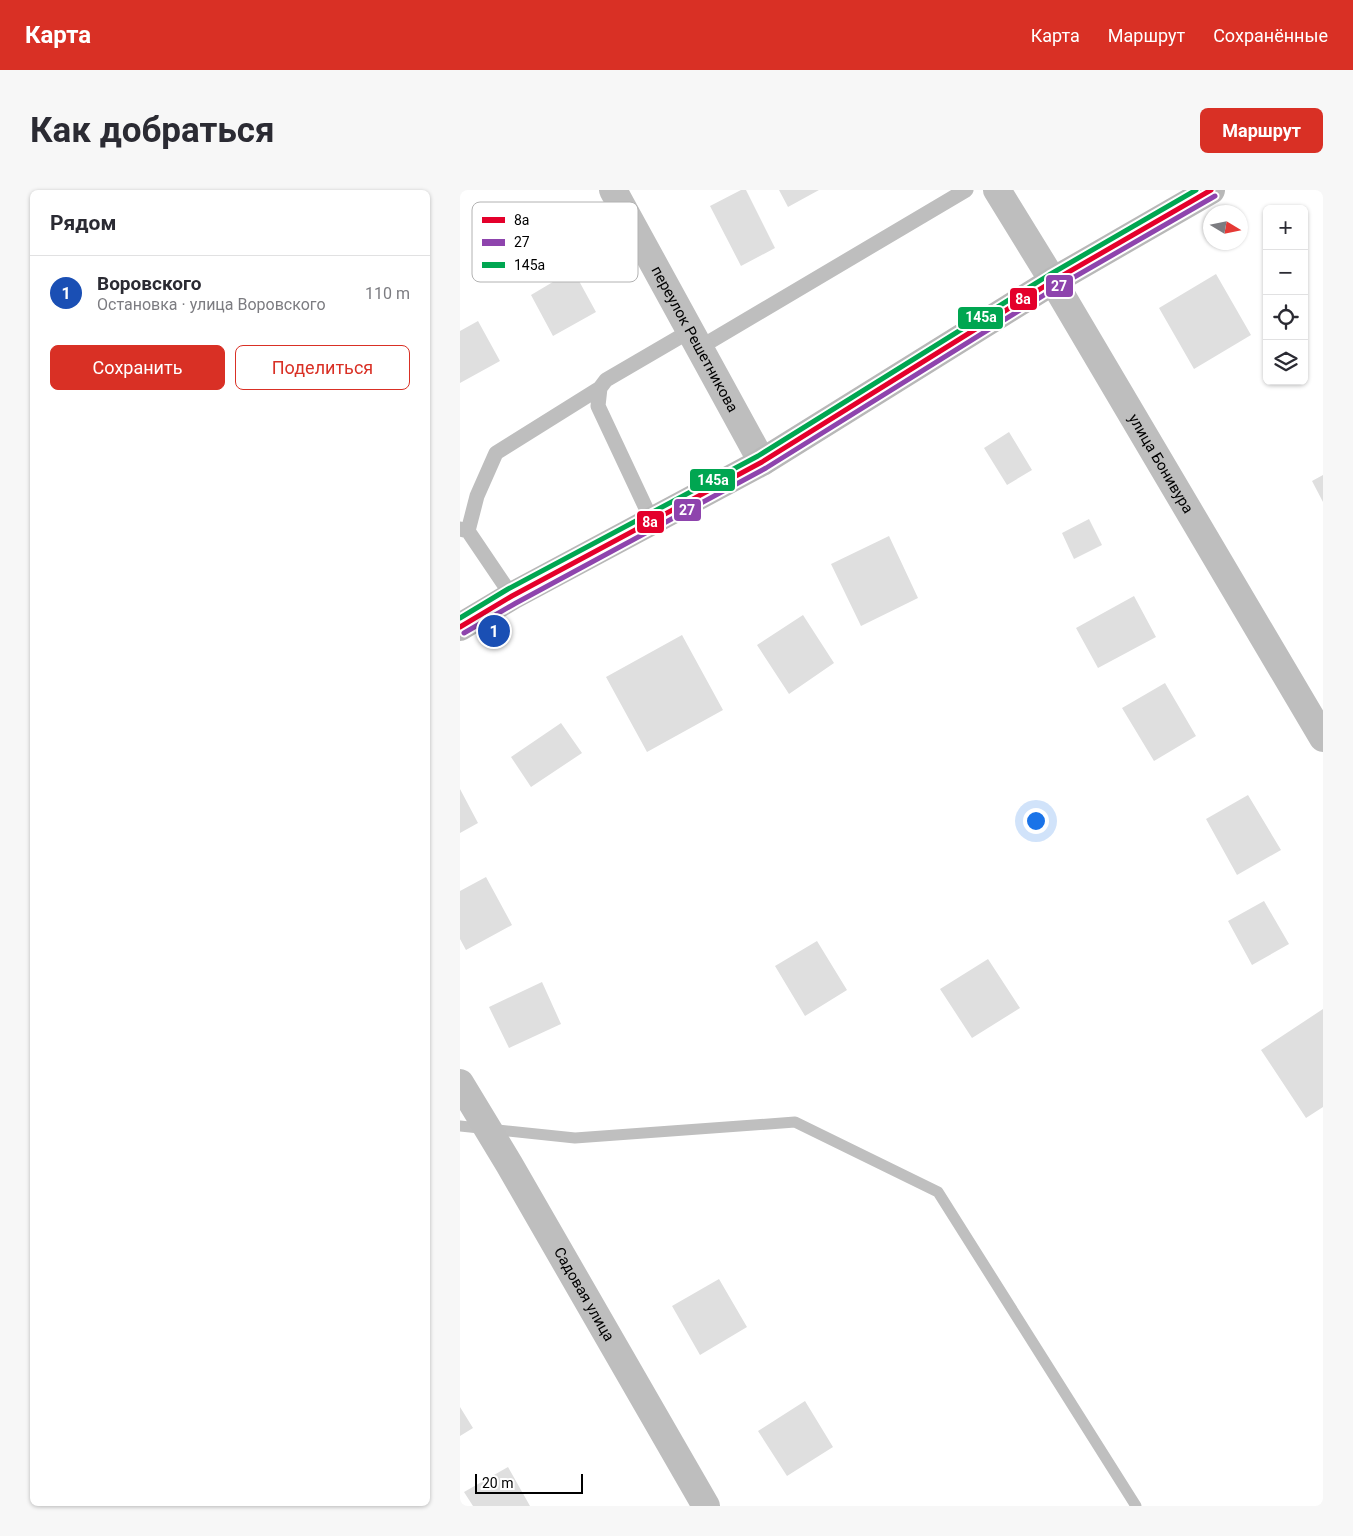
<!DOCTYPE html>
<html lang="ru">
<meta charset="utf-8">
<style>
body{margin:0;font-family:Roboto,sans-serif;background:#f7f7f7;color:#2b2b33}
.controls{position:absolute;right:15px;top:15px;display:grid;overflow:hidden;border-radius:8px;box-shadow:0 1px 4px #0004}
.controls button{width:45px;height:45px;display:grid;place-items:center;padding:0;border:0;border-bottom:1px solid #e1e1e2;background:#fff;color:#2b2b33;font:25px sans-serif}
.compass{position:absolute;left:743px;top:15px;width:45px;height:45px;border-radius:50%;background:#fff;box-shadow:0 1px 4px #0004;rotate:100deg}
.scale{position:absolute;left:15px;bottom:12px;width:108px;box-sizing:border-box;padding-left:5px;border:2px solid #000;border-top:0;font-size:14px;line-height:18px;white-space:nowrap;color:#000;-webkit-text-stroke:4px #fff;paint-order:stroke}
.you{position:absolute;left:575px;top:630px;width:18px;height:18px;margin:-12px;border:4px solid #fff;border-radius:50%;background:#1a73e8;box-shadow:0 0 0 8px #1a73e833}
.badge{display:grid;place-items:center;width:32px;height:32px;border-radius:50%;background:#d93025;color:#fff;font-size:16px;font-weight:700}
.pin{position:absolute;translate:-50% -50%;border:2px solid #fff;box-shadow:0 1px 5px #0006}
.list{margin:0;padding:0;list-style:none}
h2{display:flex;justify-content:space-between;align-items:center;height:65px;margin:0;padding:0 20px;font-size:21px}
h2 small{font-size:16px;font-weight:400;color:#7c7c81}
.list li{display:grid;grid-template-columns:32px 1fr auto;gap:15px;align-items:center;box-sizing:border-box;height:75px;padding:0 20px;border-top:1px solid #e1e1e2}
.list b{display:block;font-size:19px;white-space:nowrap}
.list p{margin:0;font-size:16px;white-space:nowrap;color:#7c7c81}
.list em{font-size:16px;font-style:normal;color:#7c7c81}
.actions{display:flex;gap:10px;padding:15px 20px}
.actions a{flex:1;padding:11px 0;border:1px solid #d93025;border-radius:8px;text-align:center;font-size:18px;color:#d93025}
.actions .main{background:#d93025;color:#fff}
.icon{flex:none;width:28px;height:28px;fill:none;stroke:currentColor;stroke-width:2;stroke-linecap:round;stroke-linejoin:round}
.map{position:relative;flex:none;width:863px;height:1316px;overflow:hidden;border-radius:8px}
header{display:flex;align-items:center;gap:30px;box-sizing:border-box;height:70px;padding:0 25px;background:#d93025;color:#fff}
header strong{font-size:24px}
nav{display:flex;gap:28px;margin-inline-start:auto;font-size:18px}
.intro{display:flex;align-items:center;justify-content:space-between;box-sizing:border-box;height:120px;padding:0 30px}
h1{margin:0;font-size:35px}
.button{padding:12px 22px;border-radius:8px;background:#d93025;color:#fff;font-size:18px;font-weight:700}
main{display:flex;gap:30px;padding:0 30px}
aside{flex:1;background:#fff;border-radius:8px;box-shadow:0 1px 4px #0004}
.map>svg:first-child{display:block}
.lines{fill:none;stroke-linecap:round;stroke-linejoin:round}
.stream{stroke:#bfbfbf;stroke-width:11}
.building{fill:#dfdfdf}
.service{stroke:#bebebe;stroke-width:15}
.minor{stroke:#bebebe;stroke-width:28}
.tertiary{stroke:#bebebe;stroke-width:28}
.secondary{stroke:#b8b8b8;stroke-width:28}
.bus-1-casing{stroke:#fff;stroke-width:9}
.bus-2-casing{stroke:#fff;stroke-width:9}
.bus-3-casing{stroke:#fff;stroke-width:9}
.bus-1{stroke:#e4002b;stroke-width:5}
.bus-2{stroke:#8e44ad;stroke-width:5}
.bus-3{stroke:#00a651;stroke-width:5}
.labels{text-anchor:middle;stroke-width:4.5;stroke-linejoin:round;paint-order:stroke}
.street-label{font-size:15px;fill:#000;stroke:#fff}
.key{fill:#fff;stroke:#b2b2b2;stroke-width:1}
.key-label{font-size:14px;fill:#000}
.line-badge{stroke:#fff;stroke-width:2}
.badge-label{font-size:14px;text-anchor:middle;font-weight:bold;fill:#fff}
</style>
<header>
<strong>Карта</strong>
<nav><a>Карта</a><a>Маршрут</a><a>Сохранённые</a></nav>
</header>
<div class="intro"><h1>Как добраться</h1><a class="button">Маршрут</a></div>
<main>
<aside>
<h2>Рядом<small></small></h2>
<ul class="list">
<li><span class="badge" style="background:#1a4fb4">1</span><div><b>Воровского</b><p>Остановка · улица Воровского</p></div><em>110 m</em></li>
</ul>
<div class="actions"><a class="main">Сохранить</a><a>Поделиться</a></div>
</aside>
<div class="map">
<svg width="863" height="1316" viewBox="0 0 863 1316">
<rect width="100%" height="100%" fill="#fff"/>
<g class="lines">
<path class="stream" d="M 0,936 L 115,948 L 335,932 L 478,1002 L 676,1316"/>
</g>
<path class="building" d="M 281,0 L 286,0 L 315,58 L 281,76 L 250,16 Z
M 319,0 L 359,0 L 328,17 Z
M 113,80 L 136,122 L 93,146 L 71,105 Z
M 756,84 L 791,145 L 734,179 L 699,118 Z
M 18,131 L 40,171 L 0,193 L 0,141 Z
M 549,242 L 572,280 L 547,295 L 524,258 Z
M 863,285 L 863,312 L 852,291 Z
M 629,329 L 642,355 L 614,369 L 602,343 Z
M 429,346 L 458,408 L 401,436 L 371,374 Z
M 674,406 L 696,447 L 638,478 L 616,438 Z
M 343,425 L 374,473 L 329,504 L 297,455 Z
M 222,445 L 263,520 L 187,562 L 146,487 Z
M 705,493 L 736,546 L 694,571 L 662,518 Z
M 101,533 L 122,563 L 71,597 L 51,567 Z
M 0,599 L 18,633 L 0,643 Z
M 788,605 L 821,660 L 777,685 L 746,629 Z
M 26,687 L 52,735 L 6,760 L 0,749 L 0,701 Z
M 804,711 L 829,754 L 792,775 L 768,731 Z
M 357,751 L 387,800 L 345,826 L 315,776 Z
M 528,769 L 560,818 L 512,848 L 480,799 Z
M 82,792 L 101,834 L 49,858 L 29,817 Z
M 863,819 L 863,917 L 846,928 L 801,860 Z
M 259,1089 L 287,1137 L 240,1165 L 212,1116 Z
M 345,1211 L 373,1257 L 327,1286 L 298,1241 Z
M 0,1217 L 13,1238 L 0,1246 Z
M 48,1277 L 70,1316 L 13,1316 L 4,1302 Z"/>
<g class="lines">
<path class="service" d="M 239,158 L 506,0
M 192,331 L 138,216 L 140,198 L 146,190 L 230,141
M 0,339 L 8,341 L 52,406
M 8,341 L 17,306 L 36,263 L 140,198"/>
<g class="minor">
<path id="s1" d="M 153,0 L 302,272"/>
<path id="s2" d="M 537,0 L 593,91 L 863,548"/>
</g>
<path class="tertiary" id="s3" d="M 0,893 L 49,974 L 246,1316"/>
<path class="secondary" d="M 0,437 L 52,406 L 302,272 L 593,91 L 751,0"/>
<defs>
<path id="bus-1" d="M 0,437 L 52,406 L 302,272 L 593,91 L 751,0"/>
<path id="bus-2" d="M 4,443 L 56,413 L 306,278 L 597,97 L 755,6"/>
<path id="bus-3" d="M 0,428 L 48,399 L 298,266 L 589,85 L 736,0"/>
</defs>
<use href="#bus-1" class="bus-1-casing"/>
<use href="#bus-2" class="bus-2-casing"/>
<use href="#bus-3" class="bus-3-casing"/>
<use href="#bus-1" class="bus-1"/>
<use href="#bus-2" class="bus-2"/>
<use href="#bus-3" class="bus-3"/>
</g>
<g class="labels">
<g class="street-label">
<text dy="5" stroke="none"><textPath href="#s1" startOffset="170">переулок Решетникова</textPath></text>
<text dy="5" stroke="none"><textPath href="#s2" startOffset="319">улица Бонивура</textPath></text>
<text dy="5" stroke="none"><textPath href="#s3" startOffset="245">Садовая улица</textPath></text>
</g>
</g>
<rect x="12" y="12" width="166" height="80" rx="8" class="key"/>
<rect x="22" y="27" width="23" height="6" fill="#e4002b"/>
<rect x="22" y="49" width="23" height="7" fill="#8e44ad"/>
<rect x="22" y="72" width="23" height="6" fill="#00a651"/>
<g class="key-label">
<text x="54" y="35">8а</text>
<text x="54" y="57">27</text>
<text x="54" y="80">145а</text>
</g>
<g class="line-badge">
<rect x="585" y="84" width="29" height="24" rx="5" fill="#8e44ad"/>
<rect x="549" y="97" width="29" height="24" rx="5" fill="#e4002b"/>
<rect x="497" y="116" width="47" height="24" rx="5" fill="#00a651"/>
<rect x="229" y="278" width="47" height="24" rx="5" fill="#00a651"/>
<rect x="213" y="308" width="29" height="24" rx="5" fill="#8e44ad"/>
<rect x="176" y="320" width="29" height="24" rx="5" fill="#e4002b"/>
</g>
<g class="badge-label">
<text x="599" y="101">27</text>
<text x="563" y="114">8а</text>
<text x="521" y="132">145а</text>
<text x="253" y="295">145а</text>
<text x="227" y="325">27</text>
<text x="190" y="337">8а</text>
</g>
</svg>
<div class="controls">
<button>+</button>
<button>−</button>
<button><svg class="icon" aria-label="locate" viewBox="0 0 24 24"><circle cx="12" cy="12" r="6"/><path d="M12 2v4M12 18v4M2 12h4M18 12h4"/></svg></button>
<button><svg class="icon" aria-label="layers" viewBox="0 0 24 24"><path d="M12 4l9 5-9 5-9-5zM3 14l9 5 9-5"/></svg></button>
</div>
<svg class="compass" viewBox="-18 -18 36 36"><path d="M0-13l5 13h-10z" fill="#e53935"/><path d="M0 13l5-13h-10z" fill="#7c7c81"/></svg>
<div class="scale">20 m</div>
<div class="you"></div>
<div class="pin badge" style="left:34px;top:441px;background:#1a4fb4">1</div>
</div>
</main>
